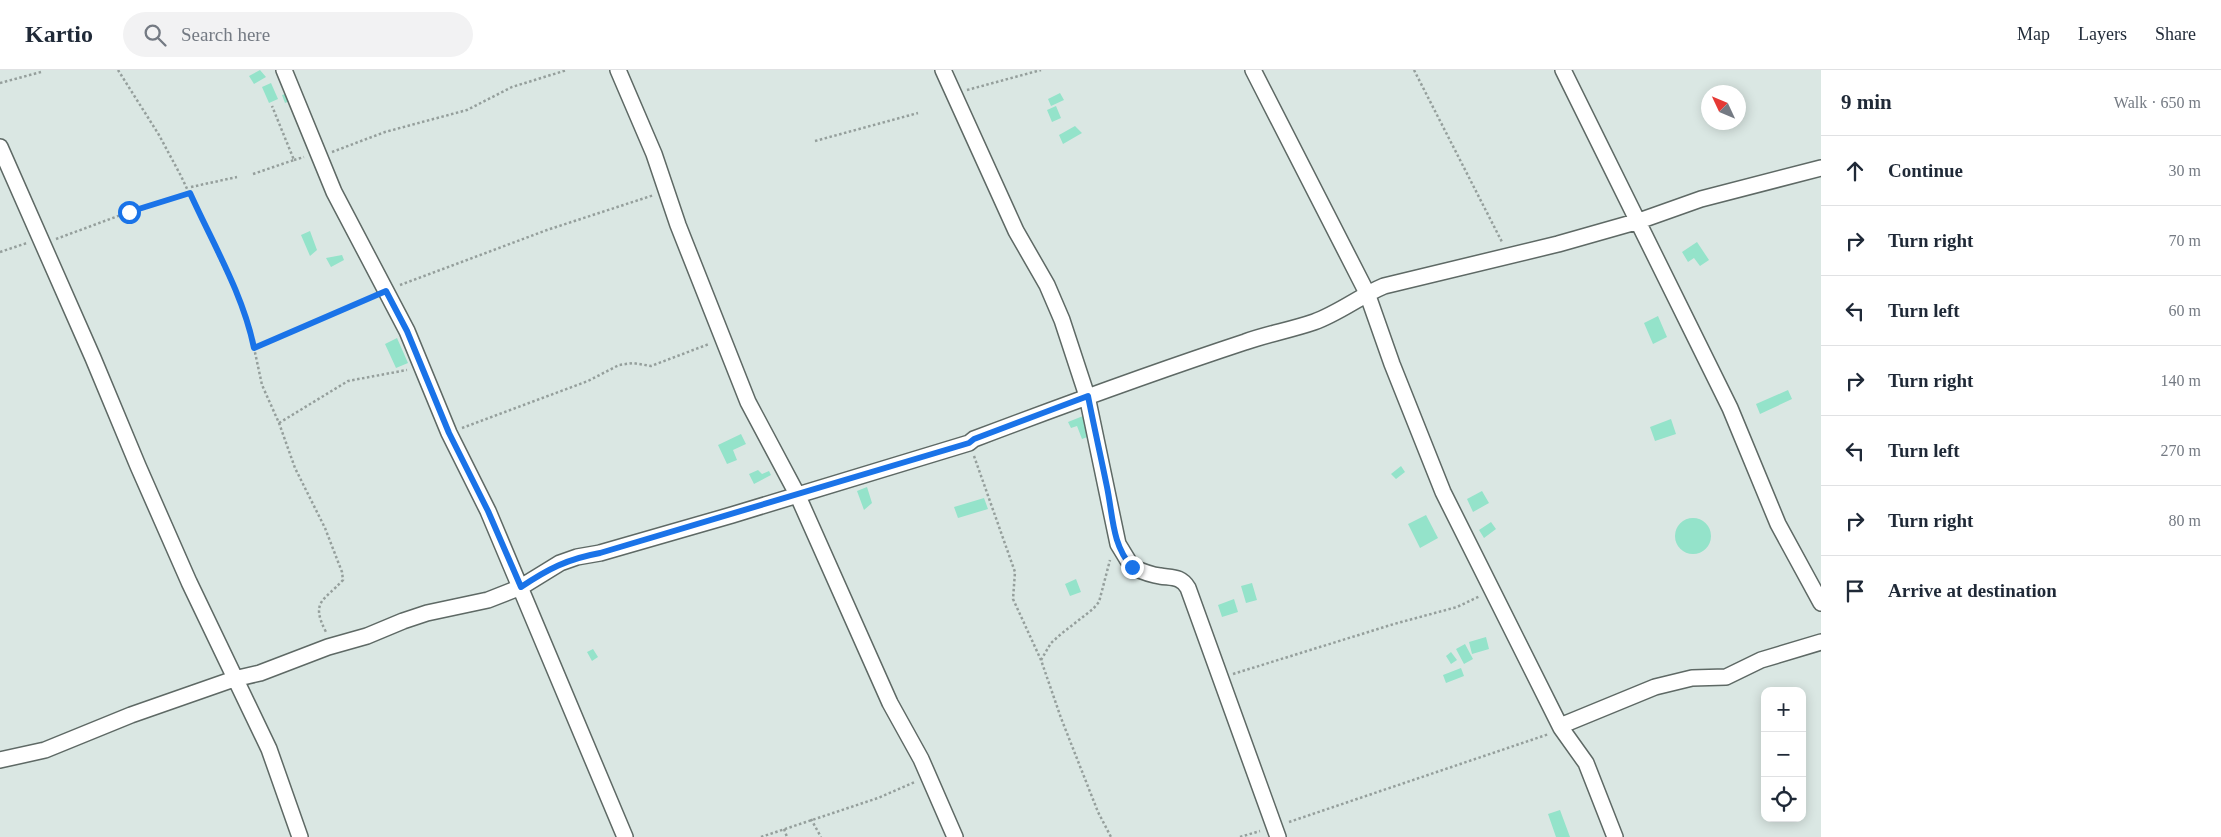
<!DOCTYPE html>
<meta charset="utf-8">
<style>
body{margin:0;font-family:Georgia,serif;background:#f2f2f3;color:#1f2937}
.controls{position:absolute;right:15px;bottom:15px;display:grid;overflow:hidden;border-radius:10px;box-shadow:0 2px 12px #0003}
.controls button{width:45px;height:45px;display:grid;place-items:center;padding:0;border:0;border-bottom:1px solid #e0e1e3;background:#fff;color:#1f2937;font:25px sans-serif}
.compass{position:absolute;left:1701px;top:15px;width:45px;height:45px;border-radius:50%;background:#fff;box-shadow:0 2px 12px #0003;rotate:314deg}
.stop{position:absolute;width:15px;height:15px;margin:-11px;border:4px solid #1a73e8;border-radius:50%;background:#fff}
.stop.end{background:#1a73e8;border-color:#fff;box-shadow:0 1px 5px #0008}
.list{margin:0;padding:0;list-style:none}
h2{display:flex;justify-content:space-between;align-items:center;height:65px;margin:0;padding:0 20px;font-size:21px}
h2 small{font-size:16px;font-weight:400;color:#747a83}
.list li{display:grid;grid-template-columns:32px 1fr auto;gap:15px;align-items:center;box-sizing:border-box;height:70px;padding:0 20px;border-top:1px solid #e0e1e3}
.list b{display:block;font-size:19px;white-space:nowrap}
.list em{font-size:16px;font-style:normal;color:#747a83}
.icon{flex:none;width:28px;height:28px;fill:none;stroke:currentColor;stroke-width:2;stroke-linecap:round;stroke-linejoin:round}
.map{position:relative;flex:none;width:1821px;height:767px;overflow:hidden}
header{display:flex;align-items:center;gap:30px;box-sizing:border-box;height:70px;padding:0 25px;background:#fff;border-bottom:1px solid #e0e1e3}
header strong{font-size:24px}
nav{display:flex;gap:28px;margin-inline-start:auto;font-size:18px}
.search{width:350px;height:45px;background:#f2f2f3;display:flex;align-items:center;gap:12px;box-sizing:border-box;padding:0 18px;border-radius:28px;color:#747a83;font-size:19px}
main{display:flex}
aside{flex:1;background:#fff}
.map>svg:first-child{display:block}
.building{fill:#94e3ca}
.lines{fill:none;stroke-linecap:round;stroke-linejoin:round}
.minor-casing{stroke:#5e6965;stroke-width:18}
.path{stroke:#959f9c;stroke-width:2.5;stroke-dasharray:2.5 2.5;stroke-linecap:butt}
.minor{stroke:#fff;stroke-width:15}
.route{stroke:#1a73e8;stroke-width:6}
</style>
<header>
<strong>Kartio</strong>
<div class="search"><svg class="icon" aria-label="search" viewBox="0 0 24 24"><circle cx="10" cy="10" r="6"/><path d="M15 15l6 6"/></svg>Search here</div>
<nav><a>Map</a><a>Layers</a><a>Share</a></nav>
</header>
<main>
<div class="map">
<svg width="1821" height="767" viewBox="0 0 1821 767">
<rect width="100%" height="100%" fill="#dae7e3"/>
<path class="building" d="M 260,0 L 266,7 L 254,14 L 249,6 Z
M 271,13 L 278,29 L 269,33 L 262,17 Z
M 289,23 L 294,29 L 285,33 L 282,25 Z
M 1060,23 L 1064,30 L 1051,36 L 1048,29 Z
M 1056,36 L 1061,48 L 1052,52 L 1047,40 Z
M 1075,56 L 1082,63 L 1063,74 L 1059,65 Z
M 310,161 L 317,180 L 310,186 L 301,165 Z
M 1697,172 L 1709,190 L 1700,196 L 1694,188 L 1688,192 L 1682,182 Z
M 342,185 L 344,190 L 331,197 L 326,188 Z
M 1658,246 L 1667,267 L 1653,274 L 1644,253 Z
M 397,268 L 408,293 L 396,298 L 385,274 Z
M 1788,320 L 1792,329 L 1760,344 L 1756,334 Z
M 1083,346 L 1090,366 L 1082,369 L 1077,356 L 1071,358 L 1068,352 Z
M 1671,349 L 1676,364 L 1655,371 L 1650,357 Z
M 741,364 L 746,374 L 733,380 L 737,390 L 727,394 L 718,375 Z
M 1401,396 L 1405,402 L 1396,409 L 1391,404 Z
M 758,400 L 762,404 L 769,401 L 771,405 L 754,414 L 749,404 Z
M 867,417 L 872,433 L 864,440 L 857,421 Z
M 1482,421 L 1489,433 L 1473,442 L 1467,429 Z
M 984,428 L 988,439 L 958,448 L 954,437 Z
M 1426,445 L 1438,468 L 1420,478 L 1408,454 Z
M1675 466a18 18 0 1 1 36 0a18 18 0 1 1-36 0Z
M 1491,452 L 1496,459 L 1484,468 L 1479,460 Z
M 1076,509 L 1081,522 L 1070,526 L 1065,514 Z
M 1252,513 L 1257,530 L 1246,533 L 1241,516 Z
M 1234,529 L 1238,542 L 1222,547 L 1218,535 Z
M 1486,567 L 1489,579 L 1472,584 L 1469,572 Z
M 1465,574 L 1473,589 L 1464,594 L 1456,579 Z
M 593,579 L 598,587 L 592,591 L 587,582 Z
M 1451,582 L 1457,590 L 1451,594 L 1446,586 Z
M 1461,598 L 1464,606 L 1446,613 L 1443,605 Z
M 1560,740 L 1570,767 L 1556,767 L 1548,744 Z"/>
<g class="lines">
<defs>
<path id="minor" d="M 284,0 L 334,122 L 407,261 L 449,363 L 488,441 L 625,767
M 618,0 L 654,84 L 678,155 L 748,332 L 797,424 L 890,633 L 921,689 L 955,767
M 943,0 L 1016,161 L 1047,215 L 1062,250 L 1087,326 L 1118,474 L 1132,497 C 1141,501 1151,505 1160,506 C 1172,508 1181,506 1188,518 L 1278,767
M 1253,0 L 1367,223 L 1392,294 L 1443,422 L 1561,658 L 1586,693 L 1615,767
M 1563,0 L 1730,338 L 1778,454 L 1821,533
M 0,77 L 93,288 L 138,396 L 189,512 L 269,679 L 300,767
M 1560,656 L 1655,617 L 1692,608 L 1726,607 L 1761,590 L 1821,572
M 0,690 L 45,680 L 131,645 L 234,609 L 260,603 L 328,577 L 367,566 L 403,551 L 427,543 L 488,530 L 521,517 L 560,493 L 577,487 L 600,483 L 732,445 L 969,373 L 974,369 C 1064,335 1154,302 1245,272 C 1267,264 1291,260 1314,252 C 1339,243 1360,226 1384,216 L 1558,174 L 1639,151 L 1701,129 L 1821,98"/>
</defs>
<use href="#minor" class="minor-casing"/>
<path class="path" d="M 118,0 L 159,65 L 181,106 L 236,223 L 250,259 L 262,315 L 279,353 L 295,398 L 325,458 L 342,502 L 343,510 C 324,531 310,531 326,562
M 1414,0 L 1502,172
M 0,13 L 41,2
M 967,20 L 1041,0
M 815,71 L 918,43
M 332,82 L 385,62 L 467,40 L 512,17 L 567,0
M 294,90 L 304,87
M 253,104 L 294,90 L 272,36
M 191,117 L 237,107
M 56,169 L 129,142 L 190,123
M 0,182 L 27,173
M 400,215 L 547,160 L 654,125
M 254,278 L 372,227
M 279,353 L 348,311 L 407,300
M 462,358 L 588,311 L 619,295 L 633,293 L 651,296 L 709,274
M 974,386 L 1015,502 L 1013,529 L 1041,590 L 1061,648 L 1098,742 L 1111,767
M 1041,590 L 1051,573 L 1061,564 L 1093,539 L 1099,532 L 1110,490
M 1233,604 L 1394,554 L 1457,537 L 1480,526
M 811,749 L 821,767
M 1289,752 L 1549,664
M 784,759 L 787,767
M 761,767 L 878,728 L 915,712
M 1240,767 L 1260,761"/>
<use href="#minor" class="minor"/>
</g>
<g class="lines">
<path class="route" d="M 129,142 L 190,123 C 213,174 243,224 254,278 L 386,221 L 407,261 L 449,363 L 488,441 L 521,517 C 548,499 567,489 600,483 L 969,373 L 974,369 L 1088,326 C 1094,357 1101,387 1107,417 C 1113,446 1112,475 1132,497"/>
</g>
</svg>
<div class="controls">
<button>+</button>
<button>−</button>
<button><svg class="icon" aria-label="locate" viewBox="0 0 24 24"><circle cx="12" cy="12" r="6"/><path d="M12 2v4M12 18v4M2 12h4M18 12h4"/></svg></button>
</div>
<svg class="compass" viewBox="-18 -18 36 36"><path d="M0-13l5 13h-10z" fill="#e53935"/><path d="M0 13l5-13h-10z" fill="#747a83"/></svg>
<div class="stop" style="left:129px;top:142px"></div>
<div class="stop end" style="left:1132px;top:497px"></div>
</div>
<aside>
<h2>9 min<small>Walk · 650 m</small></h2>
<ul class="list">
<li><svg class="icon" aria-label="ahead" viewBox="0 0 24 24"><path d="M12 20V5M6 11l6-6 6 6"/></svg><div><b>Continue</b></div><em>30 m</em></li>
<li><svg class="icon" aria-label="right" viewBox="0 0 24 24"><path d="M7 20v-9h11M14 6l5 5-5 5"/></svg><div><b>Turn right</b></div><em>70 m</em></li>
<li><svg class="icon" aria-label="left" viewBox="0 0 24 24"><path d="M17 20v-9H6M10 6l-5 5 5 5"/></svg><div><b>Turn left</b></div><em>60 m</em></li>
<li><svg class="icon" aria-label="right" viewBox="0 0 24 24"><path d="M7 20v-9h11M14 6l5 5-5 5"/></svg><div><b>Turn right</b></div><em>140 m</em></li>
<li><svg class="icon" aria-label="left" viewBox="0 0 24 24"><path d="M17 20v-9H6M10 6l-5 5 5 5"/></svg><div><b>Turn left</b></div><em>270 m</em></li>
<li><svg class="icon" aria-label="right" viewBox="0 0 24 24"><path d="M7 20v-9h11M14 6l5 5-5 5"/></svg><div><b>Turn right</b></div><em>80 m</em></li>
<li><svg class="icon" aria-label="arrive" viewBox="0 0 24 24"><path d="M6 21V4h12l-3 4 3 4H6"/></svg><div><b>Arrive at destination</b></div></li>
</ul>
</aside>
</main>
